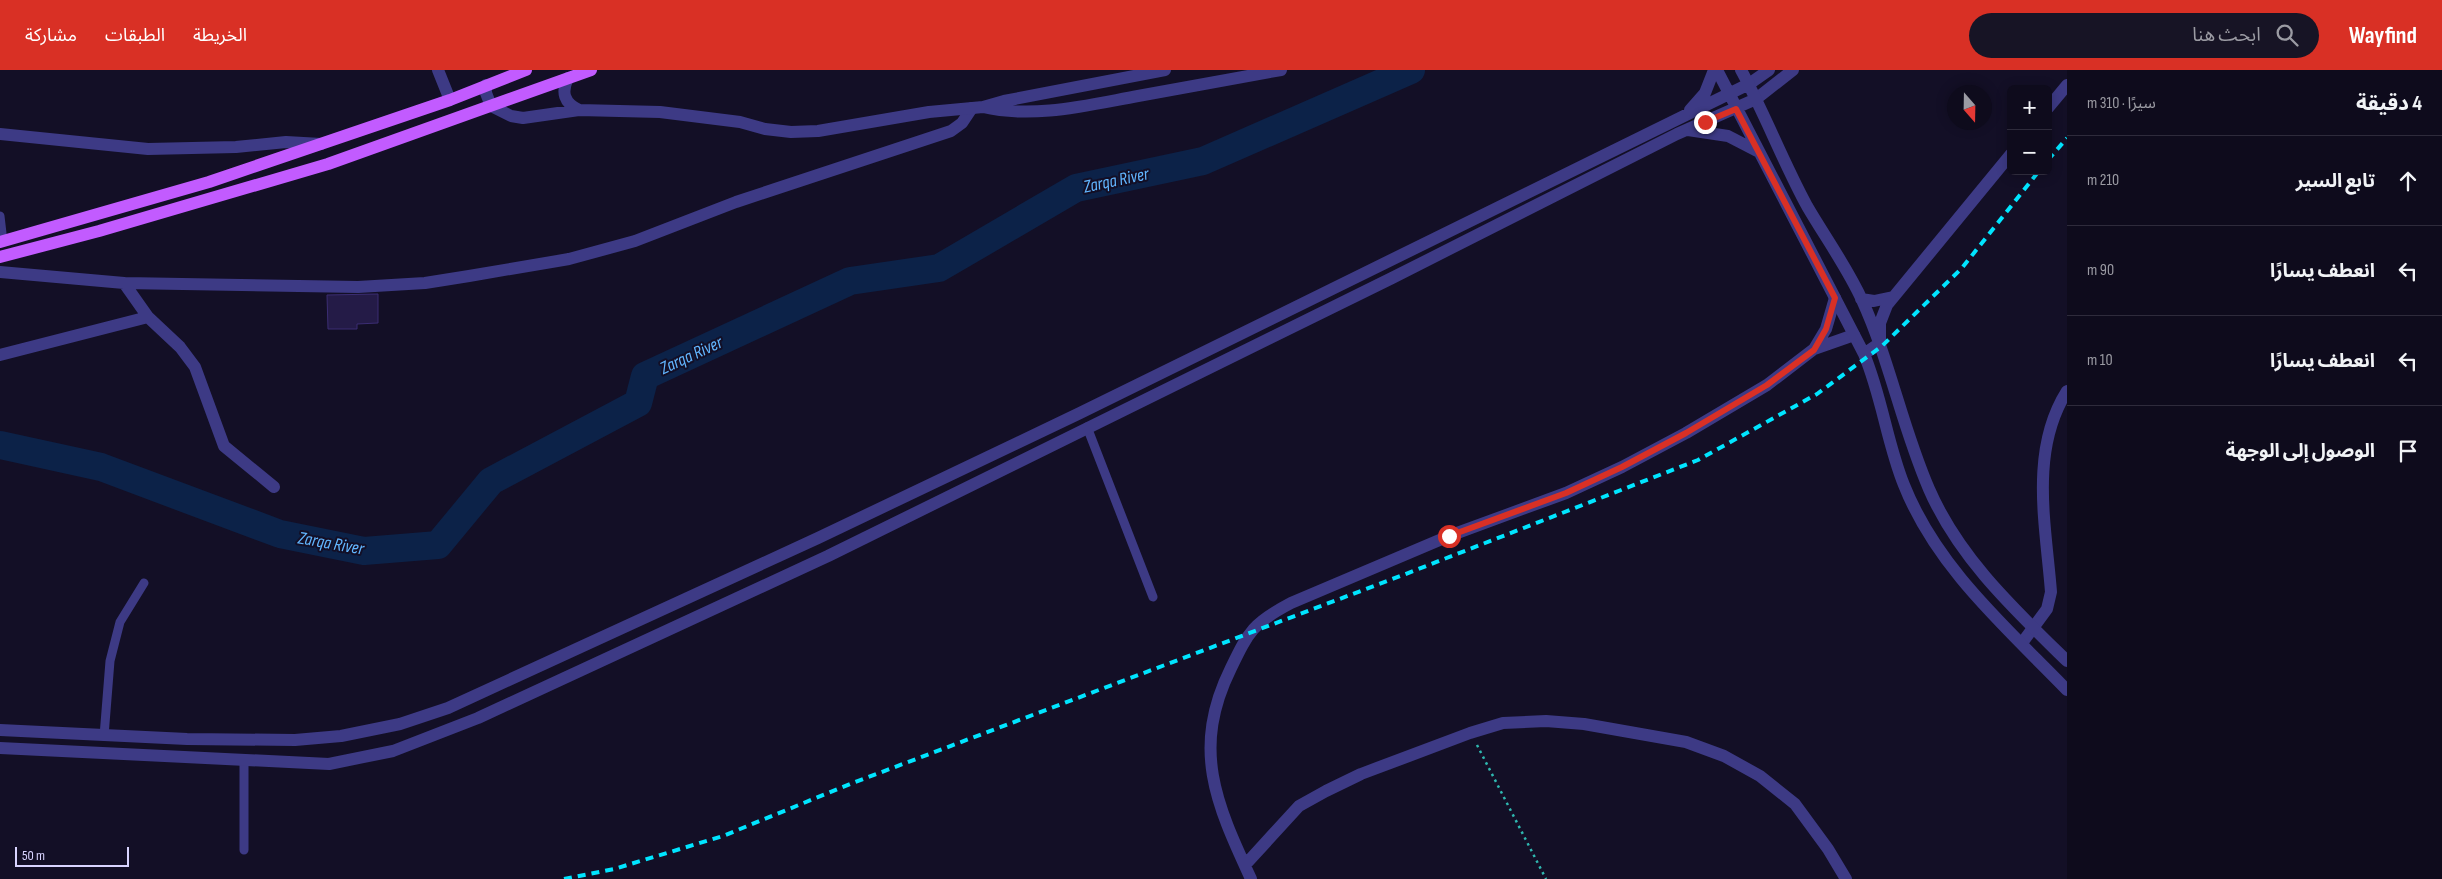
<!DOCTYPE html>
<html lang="ar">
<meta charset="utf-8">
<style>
body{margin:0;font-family:"Sofia Sans Condensed","Noto Sans Arabic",sans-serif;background:#171425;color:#f1f3f6;direction:rtl}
.controls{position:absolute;right:15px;top:15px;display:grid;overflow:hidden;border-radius:8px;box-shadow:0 2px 12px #0003}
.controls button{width:45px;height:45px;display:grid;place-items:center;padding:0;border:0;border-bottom:1px solid #2e2b3b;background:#0e0b1c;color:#f1f3f6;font:25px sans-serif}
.compass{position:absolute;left:1947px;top:15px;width:45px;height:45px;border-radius:50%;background:#0e0b1c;box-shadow:0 2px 12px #0003;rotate:160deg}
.scale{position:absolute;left:15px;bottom:12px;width:114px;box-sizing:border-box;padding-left:5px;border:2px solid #d9d4ff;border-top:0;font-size:14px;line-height:18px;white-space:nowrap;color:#d9d4ff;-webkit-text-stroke:4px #130f26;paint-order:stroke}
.stop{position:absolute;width:15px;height:15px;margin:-11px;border:4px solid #d93025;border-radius:50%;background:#fff}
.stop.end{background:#d93025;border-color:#fff;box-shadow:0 1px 5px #0008}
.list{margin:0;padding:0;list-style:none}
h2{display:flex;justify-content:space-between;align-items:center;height:65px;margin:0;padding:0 20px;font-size:21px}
h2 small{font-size:16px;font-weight:400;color:#9b9ba3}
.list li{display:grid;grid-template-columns:32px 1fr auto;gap:15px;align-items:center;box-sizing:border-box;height:90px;padding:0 20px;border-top:1px solid #2e2b3b}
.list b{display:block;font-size:19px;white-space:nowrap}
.list em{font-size:16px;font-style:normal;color:#9b9ba3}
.icon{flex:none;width:28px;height:28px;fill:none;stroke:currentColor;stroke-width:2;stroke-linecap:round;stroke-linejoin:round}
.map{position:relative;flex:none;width:2067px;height:809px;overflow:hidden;direction:ltr}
header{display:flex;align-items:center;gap:30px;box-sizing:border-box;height:70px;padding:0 25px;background:#d93025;color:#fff}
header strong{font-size:24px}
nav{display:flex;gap:28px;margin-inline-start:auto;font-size:18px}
.search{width:350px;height:45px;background:#171425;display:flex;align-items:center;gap:12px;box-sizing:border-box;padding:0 18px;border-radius:28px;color:#9b9ba3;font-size:19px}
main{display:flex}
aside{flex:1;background:#0e0b1c}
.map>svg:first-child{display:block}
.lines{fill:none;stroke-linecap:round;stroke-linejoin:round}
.river{stroke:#0c2248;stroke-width:28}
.building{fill:#241b47;stroke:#3b2d73}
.path{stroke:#2fb8b0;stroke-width:2.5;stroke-dasharray:2.5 4;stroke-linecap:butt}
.service{stroke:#3d3a85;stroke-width:9}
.minor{stroke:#3d3a85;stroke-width:12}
.tertiary{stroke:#3d3a85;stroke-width:12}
.primary{stroke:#c25bff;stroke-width:12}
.rail{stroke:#00e5ff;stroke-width:4;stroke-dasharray:8 6;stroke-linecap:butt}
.route{stroke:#d93025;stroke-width:6}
.labels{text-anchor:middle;stroke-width:4;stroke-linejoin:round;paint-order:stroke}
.water-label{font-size:18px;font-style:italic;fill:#62b6ff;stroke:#130f26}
</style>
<header>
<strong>Wayfind</strong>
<div class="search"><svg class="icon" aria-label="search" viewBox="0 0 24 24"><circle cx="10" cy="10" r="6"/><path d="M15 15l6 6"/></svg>ابحث هنا</div>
<nav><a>الخريطة</a><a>الطبقات</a><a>مشاركة</a></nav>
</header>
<main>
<aside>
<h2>4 دقيقة<small>سيرًا · 310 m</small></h2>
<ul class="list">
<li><svg class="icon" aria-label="ahead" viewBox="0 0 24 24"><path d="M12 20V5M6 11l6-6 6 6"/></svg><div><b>تابع السير</b></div><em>210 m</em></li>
<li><svg class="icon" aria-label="left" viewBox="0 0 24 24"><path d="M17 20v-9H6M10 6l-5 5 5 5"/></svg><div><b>انعطف يسارًا</b></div><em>90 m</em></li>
<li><svg class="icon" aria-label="left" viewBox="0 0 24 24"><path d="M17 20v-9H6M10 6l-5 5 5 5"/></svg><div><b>انعطف يسارًا</b></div><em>10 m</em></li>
<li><svg class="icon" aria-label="arrive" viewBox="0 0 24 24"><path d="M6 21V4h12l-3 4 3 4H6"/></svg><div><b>الوصول إلى الوجهة</b></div></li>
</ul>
</aside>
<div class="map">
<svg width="2067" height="809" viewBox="0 0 2067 809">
<rect width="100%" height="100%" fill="#130f26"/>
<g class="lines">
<path class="river" d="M 0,375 L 101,397 L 280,464 L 364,481 L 438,475 L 491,411 L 638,333 L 645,306 L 850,211 L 939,198 L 1076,118 L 1203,91 L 1411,0"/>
</g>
<path class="building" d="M 378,224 L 378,253 L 357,254 L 357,259 L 328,259 L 327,225 Z"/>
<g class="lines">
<path class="path" d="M 1477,675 L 1546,809"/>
<path class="service" d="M 0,146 L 3,172
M 1087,357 L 1153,527
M 104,666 L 110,591 L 120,552 L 144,513
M 244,691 L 244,780"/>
<path class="minor" d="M 438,0 L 450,30
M 1749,14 L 1769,0
M 1756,29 L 1793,0
M 0,64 L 148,79 L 236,77 L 286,72 L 321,74
M 0,202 L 124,213 L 358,217 L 425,213 L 469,206 L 569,189 L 635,171 L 736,132 L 951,61 L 962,53 L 972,38
M 124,213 L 148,247 L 180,277 L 195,297 L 224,376 L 274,417
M 1814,279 L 1826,259 L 1835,228
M 0,285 L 148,247
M 2022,573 L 2047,539 L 2051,522 C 2046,456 2029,381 2067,321
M 1245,795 L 1299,736 L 1326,721 L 1361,704 L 1470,663 L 1503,653 L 1546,651 L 1584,654 L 1686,672 L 1724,686 L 1760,706 L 1795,734 L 1828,779 L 1846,809
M 1251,809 C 1216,733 1191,679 1231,598 C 1249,561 1253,553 1291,533 L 1449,466 L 1566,423 L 1622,397 L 1686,363 L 1767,315 L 1814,279 L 1854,265"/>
<path class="tertiary" d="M 1717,0 L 1864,284 C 1882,327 1887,373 1904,415 C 1937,498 2006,557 2067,620
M 1741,0 C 1765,44 1783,92 1807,136 C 1825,167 1847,197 1862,230 C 1890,291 1902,357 1929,419 C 1959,488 2014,539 2067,591
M 568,8 C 561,22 564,33 579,40
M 486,15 L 486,23 L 491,36 L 511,46 L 523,48 L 579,40 L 660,42 L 740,52 L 765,59 L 791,62 L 818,61 L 929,42 L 983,37 L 1004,31 L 1165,0
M 983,37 C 1034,49 1088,35 1138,26 C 1186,17 1234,9 1281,0
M 2048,38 L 2067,15
M 1690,40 L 1705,23 L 1714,0
M 1688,60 L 1728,66 L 1757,81
M 1861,229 L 1874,231 L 1893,227
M 1864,284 L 1880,273 L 1880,253 L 1887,235 L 2011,84
M 0,660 L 187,669 L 295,670 L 341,666 L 400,654 L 448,638 L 818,468 L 1080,343 L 1749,14
M 0,678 L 329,694 L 393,681 L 478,648 L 828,486 L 1392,208 L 1677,64 L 1756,29"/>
<path class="primary" d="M 0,172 L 209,112 L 450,30 L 526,0
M 0,187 L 99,161 L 328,94 L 591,0"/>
<path class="rail" d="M 2048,90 L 2067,68
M 564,809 L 614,799 L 723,766 L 850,714 L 1403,505 L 1698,390 L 1817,324 L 1882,276 L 1962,198 L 2039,101"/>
</g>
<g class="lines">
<path class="route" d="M 1449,466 L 1566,423 L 1622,397 L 1686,363 L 1767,315 L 1814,280 L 1826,259 L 1835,228 L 1736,39 L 1705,52"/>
</g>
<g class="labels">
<g class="water-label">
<text transform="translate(1116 110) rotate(-12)" y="6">Zarqa River</text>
<text transform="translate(691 285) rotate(-25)" y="6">Zarqa River</text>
<text transform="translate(331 473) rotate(10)" y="6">Zarqa River</text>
</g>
</g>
</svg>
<div class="controls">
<button>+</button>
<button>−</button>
</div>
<svg class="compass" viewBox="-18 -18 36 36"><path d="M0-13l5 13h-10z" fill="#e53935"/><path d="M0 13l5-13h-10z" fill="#9b9ba3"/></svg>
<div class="scale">50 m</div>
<div class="stop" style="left:1449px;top:466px"></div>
<div class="stop end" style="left:1705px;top:52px"></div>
</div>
</main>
